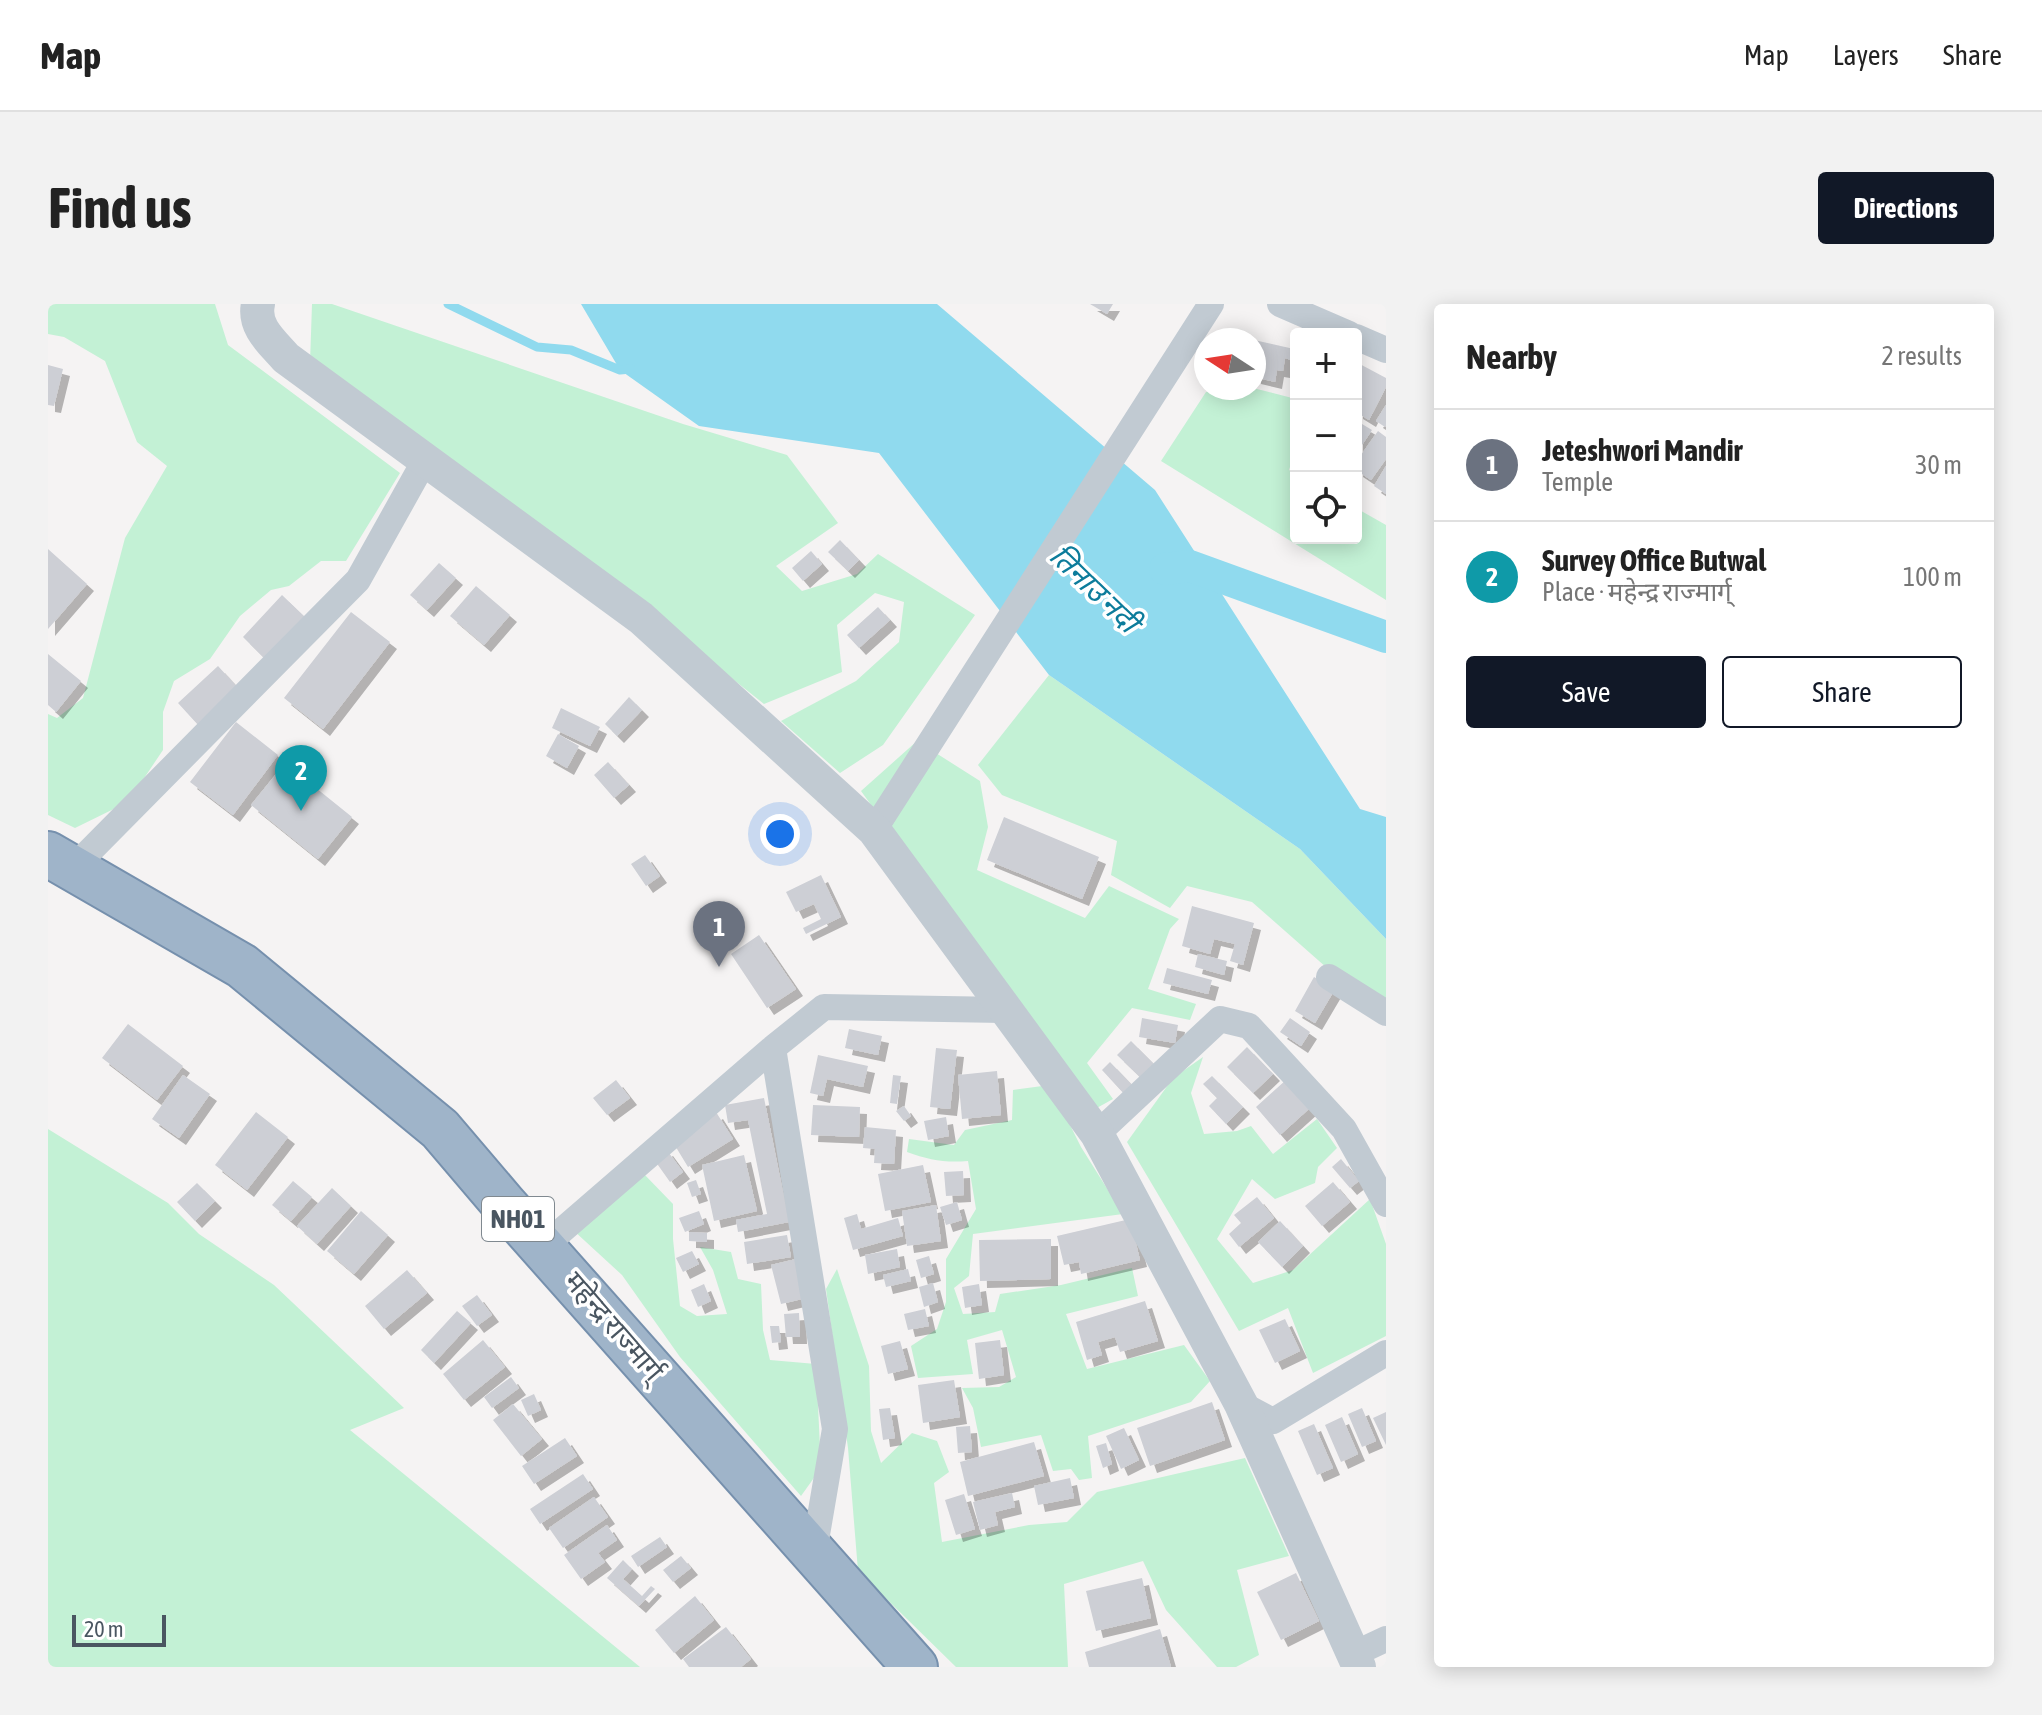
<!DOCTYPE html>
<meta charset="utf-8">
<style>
body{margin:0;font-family:"Asap Condensed","Noto Sans Devanagari",sans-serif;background:#f2f2f2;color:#222}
.controls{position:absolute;right:24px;top:24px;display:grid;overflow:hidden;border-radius:8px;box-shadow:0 4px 20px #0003}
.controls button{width:72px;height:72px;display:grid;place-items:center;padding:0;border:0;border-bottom:2px solid #e0e0e0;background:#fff;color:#222;font:40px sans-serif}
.compass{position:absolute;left:1146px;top:24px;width:72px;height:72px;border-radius:50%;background:#fff;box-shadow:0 4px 20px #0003;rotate:282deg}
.scale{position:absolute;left:24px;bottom:20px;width:94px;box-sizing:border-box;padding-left:8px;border:4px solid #4a5661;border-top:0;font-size:22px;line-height:28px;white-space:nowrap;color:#4a5661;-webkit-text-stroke:6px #fff;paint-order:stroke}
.you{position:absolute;left:732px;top:530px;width:28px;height:28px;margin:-20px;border:6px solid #fff;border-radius:50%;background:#1a73e8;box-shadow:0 0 0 12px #1a73e833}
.badge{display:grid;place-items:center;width:52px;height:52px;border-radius:50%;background:#111827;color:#fff;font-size:26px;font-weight:700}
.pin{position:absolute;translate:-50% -66px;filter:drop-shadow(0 2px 4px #0008)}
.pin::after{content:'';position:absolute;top:42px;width:28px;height:24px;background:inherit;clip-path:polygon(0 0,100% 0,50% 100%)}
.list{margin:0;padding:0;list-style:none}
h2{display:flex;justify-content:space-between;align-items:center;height:104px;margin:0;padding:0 32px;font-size:34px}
h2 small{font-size:26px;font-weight:400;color:#767676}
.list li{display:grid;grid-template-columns:52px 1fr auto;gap:24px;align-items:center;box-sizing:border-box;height:112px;padding:0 32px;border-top:2px solid #e0e0e0}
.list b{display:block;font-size:30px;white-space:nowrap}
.list p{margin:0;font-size:26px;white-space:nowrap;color:#767676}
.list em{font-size:26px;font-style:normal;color:#767676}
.actions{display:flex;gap:16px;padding:24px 32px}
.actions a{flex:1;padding:18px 0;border:2px solid #111827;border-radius:8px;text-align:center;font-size:28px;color:#111827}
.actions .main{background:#111827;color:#fff}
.icon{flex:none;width:44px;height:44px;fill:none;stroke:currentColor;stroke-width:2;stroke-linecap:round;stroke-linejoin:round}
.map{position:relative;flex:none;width:1338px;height:1363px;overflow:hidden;border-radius:8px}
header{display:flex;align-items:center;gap:48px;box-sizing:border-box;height:112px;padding:0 40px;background:#fff;border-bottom:2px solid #e0e0e0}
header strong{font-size:38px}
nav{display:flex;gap:44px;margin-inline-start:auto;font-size:28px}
.intro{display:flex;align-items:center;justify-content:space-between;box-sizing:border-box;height:192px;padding:0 48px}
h1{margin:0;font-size:56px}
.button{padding:20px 36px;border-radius:8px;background:#111827;color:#fff;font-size:28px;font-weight:700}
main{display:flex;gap:48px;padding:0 48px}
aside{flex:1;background:#fff;border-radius:8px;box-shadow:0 4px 20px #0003}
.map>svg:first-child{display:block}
.green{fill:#c3f1d5}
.water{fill:#90daee}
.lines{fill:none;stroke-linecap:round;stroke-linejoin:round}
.stream{stroke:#90daee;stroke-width:9}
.canal{stroke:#90daee;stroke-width:32}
.building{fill:#cdcfd5;filter:url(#shadow)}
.trunk-casing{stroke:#7690ad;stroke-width:48}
.minor{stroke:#c1cad2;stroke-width:26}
.tertiary{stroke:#c1cad2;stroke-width:34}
.trunk{stroke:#9fb4c9;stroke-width:44}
.labels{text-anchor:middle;stroke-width:7;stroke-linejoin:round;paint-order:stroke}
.shield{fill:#fff;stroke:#808990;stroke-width:2}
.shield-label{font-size:26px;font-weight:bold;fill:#4a5661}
.street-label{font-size:28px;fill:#4a5661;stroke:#fff}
.water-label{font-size:30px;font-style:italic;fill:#0c7c9b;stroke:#fff}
</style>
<header>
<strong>Map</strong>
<nav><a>Map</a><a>Layers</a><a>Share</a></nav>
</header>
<div class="intro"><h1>Find us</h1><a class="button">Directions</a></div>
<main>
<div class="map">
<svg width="1338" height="1363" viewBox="0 0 1338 1363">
<defs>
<filter id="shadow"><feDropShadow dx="7" dy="7" stdDeviation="0" flood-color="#0004"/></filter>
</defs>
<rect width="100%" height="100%" fill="#f5f3f3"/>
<path class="green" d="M 0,0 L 167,0 L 180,41 L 352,169 L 298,257 L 273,257 L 241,282 L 223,286 L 192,312 L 162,355 L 126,377 L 115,408 L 115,446 L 80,498 L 27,524 L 0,511 L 0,410 L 9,414 L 35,394 L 77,234 L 119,162 L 89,138 L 57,57 L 16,33 L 0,30 Z
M 264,0 L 284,0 L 635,120 L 739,151 L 790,219 L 728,262 L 754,287 L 809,270 L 830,250 L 927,311 L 835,441 L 792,469 L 733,417 L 808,377 L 851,338 L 856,298 L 827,289 L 789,321 L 794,368 L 716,400 L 537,257 L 262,59 Z
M 1209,85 L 1248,95 L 1248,145 L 1241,166 L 1248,170 L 1248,234 L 1308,234 L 1308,204 L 1338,221 L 1338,296 L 1113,157 L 1158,88 Z
M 1001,371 L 1252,545 L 1338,635 L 1338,696 L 1279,664 L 1204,598 L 1139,582 L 1122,604 L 1063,571 L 1069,537 L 954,491 L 930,461 Z
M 869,437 L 932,477 L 940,523 L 929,566 L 1037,614 L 1061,582 L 1131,615 L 1122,625 L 1100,685 L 1148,700 L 1142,716 L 1084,704 L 1039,759 L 1065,795 L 1047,805 L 958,688 L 813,487 Z
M 1155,753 L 1143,789 L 1156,830 L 1189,827 L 1203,822 L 1225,850 L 1269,815 L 1289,844 L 1270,863 L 1267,879 L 1227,895 L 1204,875 L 1169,935 L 1205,979 L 1245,966 L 1322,895 L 1338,940 L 1338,1032 L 1265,1069 L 1240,1004 L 1191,1027 L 1079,838 L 1125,774 Z
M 1002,781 L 1033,843 L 1075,910 L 925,930 L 921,972 L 906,984 L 915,1010 L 947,1008 L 952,990 L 1013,981 L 1084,964 L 1090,992 L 1018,1010 L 1039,1065 L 1136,1041 L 1162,1077 L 1143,1098 L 1040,1132 L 1044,1174 L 1031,1176 L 1023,1165 L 1005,1167 L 993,1131 L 933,1143 L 925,1104 L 914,1084 L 951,1083 L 968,1073 L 954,1026 L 919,1036 L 925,1070 L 870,1074 L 863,1042 L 889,1025 L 898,998 L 898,955 L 928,905 L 920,857 C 897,859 881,856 859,848 L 861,835 L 906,841 L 917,826 L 964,816 L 965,786 Z
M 0,825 L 120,899 L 151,930 L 226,981 L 356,1104 L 302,1126 L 592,1363 L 0,1363 Z
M 594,868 L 625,900 L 625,935 L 632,1002 L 649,1012 L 679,1010 L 665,966 L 652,943 L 683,948 L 690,975 L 713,980 L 715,1026 L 722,1056 L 768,1060 L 773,1164 L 753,1192 L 632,1053 L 574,971 L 525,926 Z
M 789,965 L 821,1062 L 823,1127 L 833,1159 L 864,1129 L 889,1137 L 901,1168 L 886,1179 L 894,1238 L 981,1221 L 1019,1218 L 1049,1188 L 1197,1154 L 1241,1252 L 1189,1266 L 1211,1351 L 1188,1363 L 1169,1363 L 1118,1306 L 1095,1257 L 1016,1280 L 1020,1363 L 908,1363 L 810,1267 L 800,1144 L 778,985 Z"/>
<path class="water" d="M 533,0 L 889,0 L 1107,186 L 1312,505 L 1338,513 L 1338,635 L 1252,545 L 1001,371 L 831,149 L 651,122 L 572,66 Z"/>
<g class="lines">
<path class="stream" d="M 400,0 L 489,43 L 523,46 L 572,66 L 583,65"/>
<path class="canal" d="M 1117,265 L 1142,262 L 1338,333"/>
</g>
<path class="building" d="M 1042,0 L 1065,0 L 1059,10 Z
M 1206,36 L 1246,45 L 1243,56 L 1237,54 L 1235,67 L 1229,66 L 1227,78 L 1206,73 Z
M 1308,58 L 1338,74 L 1338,83 L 1321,116 L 1308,108 Z
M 0,61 L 15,65 L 6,102 L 0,101 Z
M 1338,101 L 1338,121 L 1337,123 L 1328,117 Z
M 1309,117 L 1324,126 L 1308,150 L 1308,119 Z
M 1330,127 L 1338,133 L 1338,155 L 1323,176 L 1308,166 L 1308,158 Z
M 1338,162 L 1338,190 L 1326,182 Z
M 792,236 L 811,256 L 800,267 L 780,248 Z
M 0,245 L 39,280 L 0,325 Z
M 763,247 L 774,260 L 755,277 L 744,264 Z
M 391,259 L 408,274 L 379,306 L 362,291 Z
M 428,282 L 462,311 L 436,341 L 402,312 Z
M 234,291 L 258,314 L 218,356 L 195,333 Z
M 830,303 L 842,316 L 811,344 L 799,331 Z
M 303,308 L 342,338 L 275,425 L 236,394 Z
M 0,350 L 33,377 L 8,408 L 0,401 Z
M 170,362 L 191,385 L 151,422 L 130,399 Z
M 581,393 L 594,406 L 569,432 L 557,420 Z
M 513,404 L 552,423 L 542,442 L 504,424 Z
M 188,418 L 230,451 L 185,511 L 142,478 Z
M 510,430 L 531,442 L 519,464 L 498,452 Z
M 560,458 L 581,481 L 566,494 L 546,471 Z
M 237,459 L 304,513 L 270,555 L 203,501 Z
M 956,513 L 1051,553 L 1034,595 L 939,556 Z
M 597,551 L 612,572 L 598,582 L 583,560 Z
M 773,571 L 793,613 L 758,630 L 755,624 L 773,615 L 766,600 L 748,608 L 738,588 Z
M 1144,602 L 1206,619 L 1195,661 L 1182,657 L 1187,640 L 1166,635 L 1162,650 L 1134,642 Z
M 711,631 L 748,685 L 719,704 L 683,650 Z
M 1150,650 L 1179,657 L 1176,671 L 1147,663 Z
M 1119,664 L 1164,676 L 1160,690 L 1115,679 Z
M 1266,673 L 1287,685 L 1267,719 L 1247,707 Z
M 1094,714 L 1130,721 L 1127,739 L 1091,733 Z
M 1242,714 L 1262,728 L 1253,742 L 1232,728 Z
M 80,720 L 135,762 L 109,796 L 54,754 Z
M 801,725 L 834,732 L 830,751 L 797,744 Z
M 1083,737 L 1106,760 L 1093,774 L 1069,751 Z
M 1199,743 L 1225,770 L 1205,789 L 1179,763 Z
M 888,744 L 909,746 L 902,805 L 882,803 Z
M 770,751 L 820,762 L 815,783 L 779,775 L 775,792 L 762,789 Z
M 1062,758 L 1086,783 L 1077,791 L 1054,766 Z
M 949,767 L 953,811 L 914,815 L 910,771 Z
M 135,771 L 162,790 L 131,834 L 104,815 Z
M 845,771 L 853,772 L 849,800 L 842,799 Z
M 1164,772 L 1195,803 L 1178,820 L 1161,802 L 1169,794 L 1155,780 Z
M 568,776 L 582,794 L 559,811 L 545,794 Z
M 1238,776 L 1263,803 L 1232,831 L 1208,803 Z
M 716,794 L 741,918 L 690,928 L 688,916 L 719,910 L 700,816 L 680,819 L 677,801 Z
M 765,801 L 812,803 L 811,833 L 763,831 Z
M 856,802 L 863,812 L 856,817 L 848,807 Z
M 208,808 L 240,833 L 199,886 L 167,861 Z
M 668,808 L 685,835 L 640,863 L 623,835 Z
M 898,813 L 901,832 L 880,836 L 876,817 Z
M 817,823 L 848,826 L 846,860 L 826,859 L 827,845 L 815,844 Z
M 618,845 L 635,868 L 622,878 L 605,854 Z
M 696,851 L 709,907 L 666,917 L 654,861 Z
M 1293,855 L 1311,877 L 1302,884 L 1284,863 Z
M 875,861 L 883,898 L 837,907 L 830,870 Z
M 915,867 L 916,891 L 898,892 L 896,868 Z
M 648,876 L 653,890 L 644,893 L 639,879 Z
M 245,877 L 264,893 L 243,917 L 224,901 Z
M 1285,878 L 1302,898 L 1274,922 L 1257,902 Z
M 149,879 L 167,897 L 147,917 L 129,898 Z
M 284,884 L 303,902 L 269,940 L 249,922 Z
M 1209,893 L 1226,914 L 1191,943 L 1181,930 L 1193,919 L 1186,911 Z
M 909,898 L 914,916 L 898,921 L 892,903 Z
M 888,901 L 893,937 L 859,942 L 854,907 Z
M 313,907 L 340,931 L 306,970 L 279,947 Z
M 651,907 L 656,920 L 637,928 L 631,914 Z
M 809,910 L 813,925 L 850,914 L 855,932 L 805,946 L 796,914 Z
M 1082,915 L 1092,956 L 1033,970 L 1031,958 L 1016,961 L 1009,932 Z
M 1232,917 L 1255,942 L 1234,963 L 1210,938 Z
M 641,928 L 659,929 L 659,938 L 641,937 Z
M 739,931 L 743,953 L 699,960 L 696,938 Z
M 1003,935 L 1003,975 L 932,977 L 931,936 Z
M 849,945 L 852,963 L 820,970 L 817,951 Z
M 644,947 L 651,960 L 635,968 L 628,954 Z
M 881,952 L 886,970 L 873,974 L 868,956 Z
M 748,955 L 758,994 L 733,1000 L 723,961 Z
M 860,965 L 863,977 L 838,983 L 835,971 Z
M 359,966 L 379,989 L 336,1025 L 317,1002 Z
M 885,979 L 890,998 L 876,1003 L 871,983 Z
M 656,980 L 663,997 L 650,1003 L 643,986 Z
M 931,980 L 934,1001 L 917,1004 L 914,983 Z
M 429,991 L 444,1011 L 429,1022 L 414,1002 Z
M 1097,997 L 1110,1037 L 1072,1048 L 1067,1033 L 1050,1038 L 1054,1051 L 1039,1056 L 1028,1018 Z
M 877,1005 L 881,1022 L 860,1026 L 856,1010 Z
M 409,1007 L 423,1019 L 386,1059 L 373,1046 Z
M 751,1009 L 752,1033 L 738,1033 L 736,1010 Z
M 1237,1015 L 1252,1047 L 1227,1059 L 1211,1026 Z
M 722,1022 L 731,1022 L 733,1038 L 724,1039 Z
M 435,1036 L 457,1063 L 416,1096 L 395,1070 Z
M 952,1036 L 956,1071 L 931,1075 L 927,1039 Z
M 852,1037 L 860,1065 L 840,1070 L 833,1042 Z
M 463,1073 L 471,1084 L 444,1104 L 436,1093 Z
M 906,1076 L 912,1113 L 875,1119 L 870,1081 Z
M 486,1090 L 493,1106 L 480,1112 L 473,1096 Z
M 1164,1098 L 1177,1136 L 1102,1162 L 1089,1124 Z
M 465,1100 L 494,1135 L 473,1152 L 445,1116 Z
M 842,1104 L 847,1134 L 835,1136 L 831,1105 Z
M 1314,1104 L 1328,1137 L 1314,1143 L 1300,1110 Z
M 1338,1108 L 1338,1141 L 1325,1114 Z
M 1294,1113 L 1310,1150 L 1293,1158 L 1277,1121 Z
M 1266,1120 L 1285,1164 L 1269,1171 L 1250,1127 Z
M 922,1122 L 924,1148 L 910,1149 L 908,1123 Z
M 1076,1124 L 1091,1156 L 1073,1165 L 1058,1132 Z
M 517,1134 L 529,1152 L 486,1180 L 474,1162 Z
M 986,1138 L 996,1172 L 920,1192 L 912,1158 Z
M 1058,1139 L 1064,1160 L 1055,1164 L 1048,1142 Z
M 535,1170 L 545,1185 L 492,1220 L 482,1205 Z
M 1022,1174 L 1026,1194 L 990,1201 L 986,1182 Z
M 964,1189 L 967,1203 L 947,1208 L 950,1221 L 932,1226 L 925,1198 Z
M 916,1190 L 927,1225 L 908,1231 L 897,1196 Z
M 546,1193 L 560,1213 L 515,1244 L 501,1224 Z
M 559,1221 L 569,1236 L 550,1249 L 557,1258 L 533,1275 L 516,1251 Z
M 612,1233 L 619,1243 L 590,1263 L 583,1252 Z
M 633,1252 L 643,1264 L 625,1278 L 615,1266 Z
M 575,1256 L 584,1265 L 575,1275 L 594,1292 L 603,1282 L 607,1285 L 591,1302 L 559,1274 Z
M 1248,1269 L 1271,1317 L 1233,1336 L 1209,1288 Z
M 1094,1274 L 1103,1314 L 1048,1327 L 1038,1287 Z
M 647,1292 L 666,1316 L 626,1349 L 607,1326 Z
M 678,1323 L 703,1355 L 693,1363 L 641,1363 L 635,1355 Z
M 1112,1325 L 1123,1363 L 1041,1363 L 1037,1348 Z"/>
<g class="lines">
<defs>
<path id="trunk" d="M 0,550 L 194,662 L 392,825 L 455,899 L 867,1363"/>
</defs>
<use href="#trunk" class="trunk-casing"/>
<path class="minor" d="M 1232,0 L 1301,30
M 1308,33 L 1338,46
M 826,526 L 1163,0
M 25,564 L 310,276 L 377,156
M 1281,673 L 1338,709
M 725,744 L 787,1125 L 766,1248
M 1049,830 L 1172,715 L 1201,722 L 1296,825 L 1338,900
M 496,942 L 725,744 L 776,703 L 956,706
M 1193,1100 L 1225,1117 L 1338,1049
M 1306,1350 L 1338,1335"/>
<path class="tertiary" d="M 210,0 C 205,23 224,38 238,54 L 593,314 L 826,526 L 1049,830 L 1193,1100 L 1311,1363"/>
<use href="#trunk" class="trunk"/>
</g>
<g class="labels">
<rect class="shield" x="434" y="893" width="72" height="44" rx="6"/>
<g class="shield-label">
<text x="470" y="924">NH01</text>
</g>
<g class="street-label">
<text transform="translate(566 1022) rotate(49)" y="10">महेन्द्र राज्मार्ग्</text>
</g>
<g class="water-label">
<text transform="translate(1046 285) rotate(44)" y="10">तिनाउ नदी</text>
</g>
</g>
</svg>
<div class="controls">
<button>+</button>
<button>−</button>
<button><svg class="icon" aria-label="locate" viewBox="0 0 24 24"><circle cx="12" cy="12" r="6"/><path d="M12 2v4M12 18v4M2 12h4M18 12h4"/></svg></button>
</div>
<svg class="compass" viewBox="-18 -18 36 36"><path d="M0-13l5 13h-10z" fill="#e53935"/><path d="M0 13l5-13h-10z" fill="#767676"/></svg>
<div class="scale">20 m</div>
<div class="you"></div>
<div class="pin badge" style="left:671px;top:663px;background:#6b7280">1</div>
<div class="pin badge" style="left:253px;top:507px;background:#0f9aa8">2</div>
</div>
<aside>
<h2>Nearby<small>2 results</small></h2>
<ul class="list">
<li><span class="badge" style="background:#6b7280">1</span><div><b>Jeteshwori Mandir</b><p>Temple</p></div><em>30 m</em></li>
<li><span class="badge" style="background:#0f9aa8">2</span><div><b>Survey Office Butwal</b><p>Place · महेन्द्र राज्मार्ग्</p></div><em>100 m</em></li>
</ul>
<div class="actions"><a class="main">Save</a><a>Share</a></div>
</aside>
</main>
